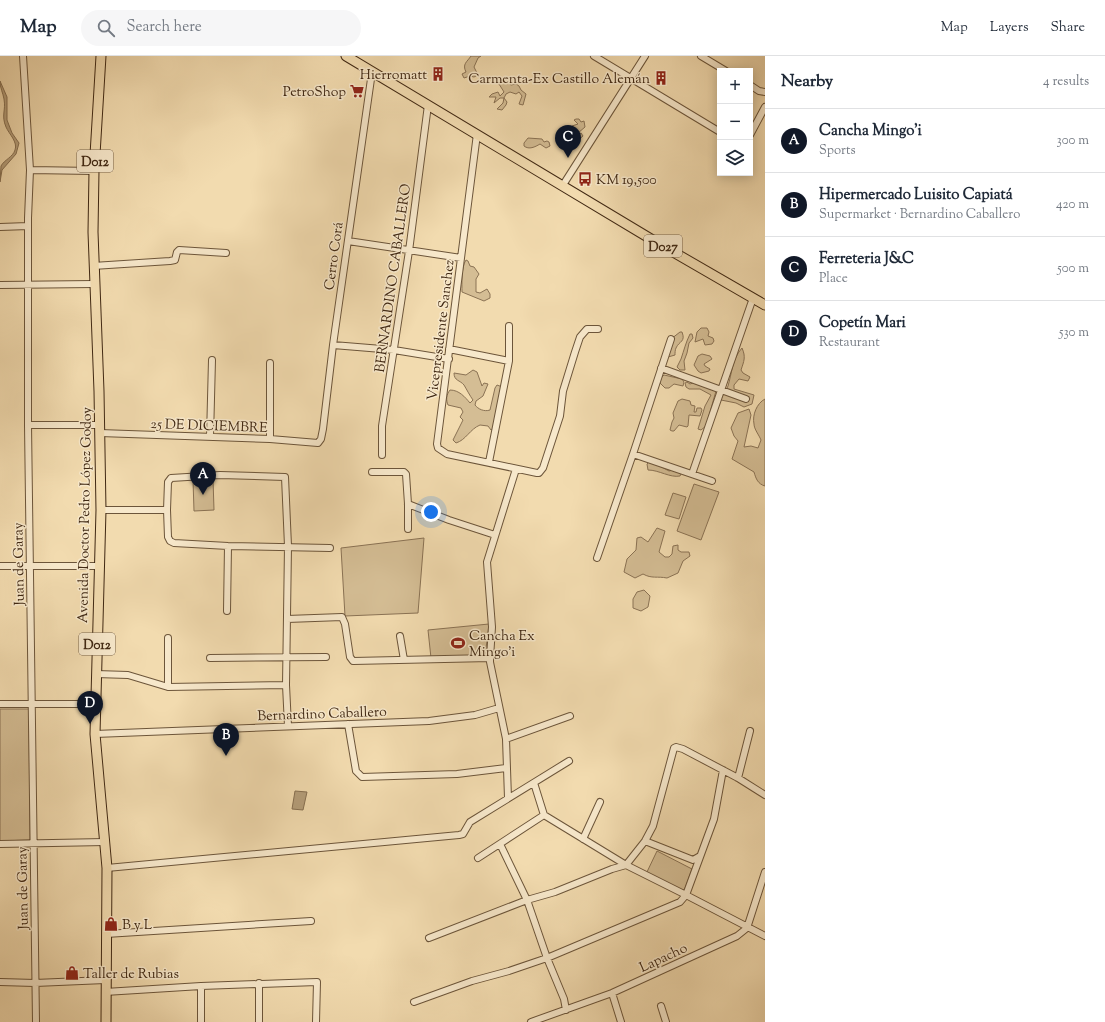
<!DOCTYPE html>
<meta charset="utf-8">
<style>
body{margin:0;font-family:"Sorts Mill Goudy",serif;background:#f6f6f7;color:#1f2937}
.controls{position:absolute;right:12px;top:12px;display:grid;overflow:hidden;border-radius:0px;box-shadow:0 2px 10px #0003}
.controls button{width:36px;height:36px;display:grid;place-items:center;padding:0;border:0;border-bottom:1px solid #e0e1e3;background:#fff;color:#1f2937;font:20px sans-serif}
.you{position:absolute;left:431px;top:456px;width:14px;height:14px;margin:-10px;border:3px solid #fff;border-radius:50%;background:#1a73e8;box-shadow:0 0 0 6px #1a73e833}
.badge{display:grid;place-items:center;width:26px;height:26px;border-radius:50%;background:#111827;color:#fff;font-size:13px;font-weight:700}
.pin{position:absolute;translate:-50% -33px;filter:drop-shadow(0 1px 2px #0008)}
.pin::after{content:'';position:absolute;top:21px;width:14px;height:12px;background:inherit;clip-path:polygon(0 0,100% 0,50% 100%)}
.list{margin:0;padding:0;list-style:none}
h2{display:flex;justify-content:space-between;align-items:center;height:52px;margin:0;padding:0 16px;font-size:17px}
h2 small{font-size:13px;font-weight:400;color:#747a83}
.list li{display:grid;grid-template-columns:26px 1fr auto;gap:12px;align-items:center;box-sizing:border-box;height:64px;padding:0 16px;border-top:1px solid #e0e1e3}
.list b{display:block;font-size:15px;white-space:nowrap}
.list p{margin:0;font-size:13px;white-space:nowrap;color:#747a83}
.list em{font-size:13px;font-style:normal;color:#747a83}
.icon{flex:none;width:22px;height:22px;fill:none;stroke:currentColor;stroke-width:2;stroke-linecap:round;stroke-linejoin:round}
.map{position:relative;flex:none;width:765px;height:966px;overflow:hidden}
header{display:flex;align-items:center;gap:24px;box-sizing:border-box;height:56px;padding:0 20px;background:#fff;border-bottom:1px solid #e0e1e3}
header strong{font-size:19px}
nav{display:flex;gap:22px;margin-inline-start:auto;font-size:14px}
.search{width:280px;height:36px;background:#f6f6f7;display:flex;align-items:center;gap:10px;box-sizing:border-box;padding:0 14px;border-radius:22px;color:#747a83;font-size:15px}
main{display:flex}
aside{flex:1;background:#fff}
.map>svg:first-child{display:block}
.green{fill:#d4bd94;stroke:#8a7254}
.water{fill:#b59e7a;stroke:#866f51}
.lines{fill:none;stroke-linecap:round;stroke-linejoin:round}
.minor-casing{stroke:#6c553a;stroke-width:8}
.primary-casing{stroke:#402813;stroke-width:11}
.minor{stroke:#f7e8cb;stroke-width:6}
.primary{stroke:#f2dbaf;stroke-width:9}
.labels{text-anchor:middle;stroke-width:3;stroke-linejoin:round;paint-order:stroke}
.shield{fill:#f7e8cb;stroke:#77624a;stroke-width:1}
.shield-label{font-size:13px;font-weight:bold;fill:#402813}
.poi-label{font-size:14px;fill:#402813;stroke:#f7e8cb;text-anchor:start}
.street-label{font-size:14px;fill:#402813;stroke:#f7e8cb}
</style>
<header>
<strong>Map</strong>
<div class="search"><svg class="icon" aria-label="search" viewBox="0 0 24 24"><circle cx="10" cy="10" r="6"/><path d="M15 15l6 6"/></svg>Search here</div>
<nav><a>Map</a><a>Layers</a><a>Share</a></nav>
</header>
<main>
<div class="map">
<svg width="765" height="966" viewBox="0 0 765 966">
<rect width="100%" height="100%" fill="#f2dbaf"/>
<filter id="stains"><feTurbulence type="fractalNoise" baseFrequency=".005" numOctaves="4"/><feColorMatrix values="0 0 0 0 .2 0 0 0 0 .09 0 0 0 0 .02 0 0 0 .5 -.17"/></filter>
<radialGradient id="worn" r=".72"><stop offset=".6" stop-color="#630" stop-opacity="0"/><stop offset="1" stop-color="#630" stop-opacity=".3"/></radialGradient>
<path class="green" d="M 471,0 L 481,0 L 478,2 L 474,11 L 478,19 L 474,21 L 470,20 L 464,22 L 462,18 L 466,16 C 462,8 467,6 471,0 Z
M 496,23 L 498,24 L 501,27 L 507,26 L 511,29 L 516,28 L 519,30 L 521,34 L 526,38 L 523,49 L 519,48 L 522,40 L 519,36 L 516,38 L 510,36 L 506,38 L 504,42 L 507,46 L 506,49 L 502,54 L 497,53 L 503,47 L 504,42 L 500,42 L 494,47 L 496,41 L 489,41 L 492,38 L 498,36 L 500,40 L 504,36 L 499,28 L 494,26 Z
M 576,63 L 579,63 L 581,66 L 584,65 L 585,71 L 578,77 L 578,79 L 581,77 L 583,80 L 577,85 L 573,83 L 575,76 L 571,77 L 569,76 L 572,70 L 578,68 L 574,64 Z
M 528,82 L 542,83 L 544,86 L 547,85 L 549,86 L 550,90 L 546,92 L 540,88 C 535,91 529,94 524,90 L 524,87 Z
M 466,204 L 468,205 L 470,210 L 474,211 L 479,218 L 476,223 L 476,236 L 480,237 L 487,233 L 490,238 L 490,242 L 484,245 L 462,236 C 462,228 461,211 466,204 Z
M 701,272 L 707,272 L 709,276 L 708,280 L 713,282 L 714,285 L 712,288 L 705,289 L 703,283 L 695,286 L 697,276 Z
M 680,276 L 682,276 C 686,286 679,285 676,292 C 675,294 675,297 675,299 L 668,301 L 671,283 Z
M 690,278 L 692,278 L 693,282 L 689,287 L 687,297 L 684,305 L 685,314 L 680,314 L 677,311 C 678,308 680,306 681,303 C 684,294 686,286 690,278 Z
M 742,292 C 746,301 744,305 741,314 L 743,317 L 750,321 L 748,325 L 739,323 L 734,329 L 734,333 L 754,339 L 752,348 L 744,351 L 736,347 L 721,344 C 722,339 726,335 728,330 C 732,317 732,303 742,292 Z
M 702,298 L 710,300 L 712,303 L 704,308 L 705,310 L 710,313 L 709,315 L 701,317 L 698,315 L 694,309 L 698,300 Z
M 473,314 L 477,316 L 482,330 L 484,327 L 488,328 L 483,340 L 476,345 L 475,349 C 478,353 484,356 490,354 L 495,332 L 497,329 L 505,332 L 495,372 L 491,374 L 488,370 L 480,369 C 470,373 466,384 456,387 L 453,384 L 463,364 L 460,361 L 463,356 L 461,352 L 448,349 C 446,344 446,339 450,334 C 459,334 465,341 470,347 L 473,344 C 470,340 467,334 464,329 C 460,324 454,325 454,317 L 466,319 Z
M 664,319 L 682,323 L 684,326 L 683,330 L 674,328 L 669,332 L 665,332 L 660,327 L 661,322 Z
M 687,326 L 690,328 L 693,327 L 716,335 L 706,370 L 701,374 L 698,373 L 705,350 L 711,339 L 700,333 L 689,333 L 686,331 L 685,327 Z
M 682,343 L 690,345 L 691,349 L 695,350 L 694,356 L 696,356 L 697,352 L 701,352 L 702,354 L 700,360 L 689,359 L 688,370 L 687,371 L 679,369 L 674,375 L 672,375 L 670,374 L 672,366 L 674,362 L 673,357 L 678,345 Z
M 765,343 L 765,430 C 758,428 756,423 754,416 L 732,403 L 738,385 L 734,380 L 731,372 L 738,357 L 749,353 L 751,359 L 744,391 L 751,390 L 758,392 L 761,384 C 759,379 754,373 754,368 C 752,359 757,347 765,343 Z
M 650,405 L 669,415 L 677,413 L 681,418 L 680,420 C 670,422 659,414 648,414 L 647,408 Z
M 213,423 L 214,454 L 194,455 L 193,424 Z
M 694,428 L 719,436 L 701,484 L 677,475 Z
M 673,437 L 686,441 L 679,463 L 665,459 Z
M 657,472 L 665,475 L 659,496 L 665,501 L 669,501 L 672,498 L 673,490 L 678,489 L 678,494 L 681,496 L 689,496 L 690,500 L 683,505 L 678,517 L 667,522 C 657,520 652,523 643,518 L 635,522 L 624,516 L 627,503 L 636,494 L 637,482 L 641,481 L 648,486 Z
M 424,482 L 418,557 L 345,560 L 341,492 Z
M 644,534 L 650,540 L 648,551 L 641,555 L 633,552 L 633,543 L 637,536 Z
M 489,568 L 485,601 L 431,602 L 428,574 Z
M 0,653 L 29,653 L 30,784 L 0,785 Z
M 657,795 L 692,813 L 684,835 L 646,818 Z"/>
<path class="water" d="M 0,25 L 7,41 L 7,64 L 12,77 L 19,87 L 16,98 L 2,114 L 0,126 L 1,110 C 4,104 13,101 15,94 C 18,86 9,78 6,71 C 1,59 6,55 4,43 C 3,37 0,32 0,25 Z
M 295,735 L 307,736 L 303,754 L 292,753 Z"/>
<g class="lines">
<defs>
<path id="minor" d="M 23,0 L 30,114
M 594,0 L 720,76
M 701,0 L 726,15
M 750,29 L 759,35 L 765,36
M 477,78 L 437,388 L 438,392 L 447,398 L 537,417 L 539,417 L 543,412 L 560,360 L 563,335 L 575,296 L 580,281 L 587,273 L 598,273
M 750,79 L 765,51
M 563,129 L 645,0
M 0,171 L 28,170
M 348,185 L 461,202
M 93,210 L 170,205 L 175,204 L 177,196 L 179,194 L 226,197
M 0,229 L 94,228
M 509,270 L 509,305
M 333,289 L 394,294 L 449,303
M 449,293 L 509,305 L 489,406
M 270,307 L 270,383
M 661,312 L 746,343
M 28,369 L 100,369
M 100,377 L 270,383 L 318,387 L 321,383 L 323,373 L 333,289 L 372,16
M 210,381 L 212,304
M 633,398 L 712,425
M 382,399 L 382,370 L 409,195 L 428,49
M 372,416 L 404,416 L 406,418 L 408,448 L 408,473
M 692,418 L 753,242
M 408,448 L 449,464 L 495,479
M 101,454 L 167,454 L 168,481 L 170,485 L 174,487 L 228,490 L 330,492
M 167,454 L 168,426 L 171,422 L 220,419 L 285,421 L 288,490 L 286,629 L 288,670
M 597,502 L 633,398 L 671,283
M 0,510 L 99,510
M 227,555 L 228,490
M 287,563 L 342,561 L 345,568 L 350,601 L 353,605 L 490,602 L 490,606 L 506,683 L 508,742
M 400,580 L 404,604
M 168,582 L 168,631
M 210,602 L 326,601
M 490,602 L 492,571 L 487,506 L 516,413
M 96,618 L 128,619 L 168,631 L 286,629
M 0,648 L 95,648
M 348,668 L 356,715 L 362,721 L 457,718 L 506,712
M 95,678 L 429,665 L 475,659 L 499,652
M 506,683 L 570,660
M 738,722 L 750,675
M 534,727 L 544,759 L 626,809 L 686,839 L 765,880
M 583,783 L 600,746
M 645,785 L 693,804 L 700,800
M 0,788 L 105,786
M 500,788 L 527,844 L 547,902 L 564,943 L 566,954
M 478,802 L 544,759
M 107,812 L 459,779 L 463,778 L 470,766 L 569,705
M 106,878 L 311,865
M 429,882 L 527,844 L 555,836 L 612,813 L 626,809 L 645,785 L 653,770 L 674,692 L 676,691 L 683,693 L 738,722 L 765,739
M 0,926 L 35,927 L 105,924
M 259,927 L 259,966
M 201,930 L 201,966
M 105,936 L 201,930 L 317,926 L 316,966
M 612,937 L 621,966
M 414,946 L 472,925 L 509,915 L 547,902 L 680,846 L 686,839 L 714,763 L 723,714
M 661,950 L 666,966
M 36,966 L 28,369 L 28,162 L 30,114 L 94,115
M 531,966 L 612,937 L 737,880 L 747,872 L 765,816"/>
<path id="primary" d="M 101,0 L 94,115 L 93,176 L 99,335 L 101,454 L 95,678 L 107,812 L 106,966
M 346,0 L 656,186 L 765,249"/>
</defs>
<use href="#minor" class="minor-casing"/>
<use href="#primary" class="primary-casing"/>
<use href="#minor" class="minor"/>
<use href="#primary" class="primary"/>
</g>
<defs>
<symbol id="building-bare" viewBox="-9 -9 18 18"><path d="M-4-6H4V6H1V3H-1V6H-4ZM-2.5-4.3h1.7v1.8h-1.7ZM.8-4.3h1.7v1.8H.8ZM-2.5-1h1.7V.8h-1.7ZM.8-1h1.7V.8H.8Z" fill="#8f2418" stroke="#f7e8cb" stroke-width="2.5" paint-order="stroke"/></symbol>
<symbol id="supermarket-bare" viewBox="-9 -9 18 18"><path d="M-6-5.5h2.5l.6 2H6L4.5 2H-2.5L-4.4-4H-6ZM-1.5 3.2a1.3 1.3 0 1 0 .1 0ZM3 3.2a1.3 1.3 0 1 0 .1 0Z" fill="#8f2418" stroke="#f7e8cb" stroke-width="2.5" paint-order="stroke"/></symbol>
<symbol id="bus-bare" viewBox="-9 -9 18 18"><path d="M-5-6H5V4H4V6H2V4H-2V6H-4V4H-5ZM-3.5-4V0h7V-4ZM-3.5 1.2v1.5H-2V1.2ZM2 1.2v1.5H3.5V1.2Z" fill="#8f2418" stroke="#f7e8cb" stroke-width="2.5" paint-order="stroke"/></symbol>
<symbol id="stadium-bare" viewBox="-9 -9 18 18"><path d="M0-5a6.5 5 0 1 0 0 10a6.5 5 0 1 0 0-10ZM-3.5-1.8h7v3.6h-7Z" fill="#8f2418" stroke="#f7e8cb" stroke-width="2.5" paint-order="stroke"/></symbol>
<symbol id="shop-bare" viewBox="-9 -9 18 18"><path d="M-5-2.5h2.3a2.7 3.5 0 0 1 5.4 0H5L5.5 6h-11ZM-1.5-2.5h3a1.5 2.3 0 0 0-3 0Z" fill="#8f2418" stroke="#f7e8cb" stroke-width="2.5" paint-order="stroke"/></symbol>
</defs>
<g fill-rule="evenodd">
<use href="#building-bare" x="428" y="8" width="20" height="20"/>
<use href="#building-bare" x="651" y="12" width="20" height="20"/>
<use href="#supermarket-bare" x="347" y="25" width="20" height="20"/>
<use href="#bus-bare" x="575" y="113" width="20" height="20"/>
<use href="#stadium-bare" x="448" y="577" width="20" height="20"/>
<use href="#shop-bare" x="101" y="858" width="20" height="20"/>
<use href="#shop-bare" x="62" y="907" width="20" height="20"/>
</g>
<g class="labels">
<g class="shield">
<rect x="77" y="94" width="36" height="22" rx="3"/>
<rect x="644" y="179" width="38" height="22" rx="3"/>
<rect x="79" y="577" width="36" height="22" rx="3"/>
</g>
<g class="shield-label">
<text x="95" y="110">D012</text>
<text x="663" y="195">D027</text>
<text x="97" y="593">D012</text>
</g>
<g class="poi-label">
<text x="427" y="23" text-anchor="end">Hierromatt</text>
<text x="650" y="27" text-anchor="end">Carmenta-Ex Castillo Alemán</text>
<text x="346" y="40" text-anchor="end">PetroShop</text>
<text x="596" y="128">KM 19,500</text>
<text x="469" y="584">Cancha Ex<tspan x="469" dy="16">Mingo'i</tspan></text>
<text x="122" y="873">B y L</text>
<text x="83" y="922">Taller de Rubias</text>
</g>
<g class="street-label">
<text transform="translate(333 200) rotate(-82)" y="5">Cerro Corá</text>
<text transform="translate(392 222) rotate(-82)" y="5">BERNARDINO CABALLERO</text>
<text transform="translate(440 274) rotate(-83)" y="5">Vicepresidente Sanchez</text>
<text transform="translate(209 369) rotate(2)" y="5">25 DE DICIEMBRE</text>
<text transform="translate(84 459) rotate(-89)" y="5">Avenida Doctor Pedro López Godoy</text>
<text transform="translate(18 508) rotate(-91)" y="5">Juan de Garay</text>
<text transform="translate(322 657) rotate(-2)" y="5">Bernardino Caballero</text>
<text transform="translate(22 832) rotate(-91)" y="5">Juan de Garay</text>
<text transform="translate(663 901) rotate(-25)" y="5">Lapacho</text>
</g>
</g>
<rect width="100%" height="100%" filter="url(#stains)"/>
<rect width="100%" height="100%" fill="url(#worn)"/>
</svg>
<div class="controls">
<button>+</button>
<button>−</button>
<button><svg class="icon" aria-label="layers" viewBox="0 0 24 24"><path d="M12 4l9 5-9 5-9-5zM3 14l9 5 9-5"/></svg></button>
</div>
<div class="you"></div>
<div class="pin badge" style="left:203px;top:439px">A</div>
<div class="pin badge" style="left:226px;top:700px">B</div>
<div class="pin badge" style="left:568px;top:102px">C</div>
<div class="pin badge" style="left:90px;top:668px">D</div>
</div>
<aside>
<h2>Nearby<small>4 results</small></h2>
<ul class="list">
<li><span class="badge">A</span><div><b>Cancha Mingo'i</b><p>Sports</p></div><em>300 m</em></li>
<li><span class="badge">B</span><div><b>Hipermercado Luisito Capiatá</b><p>Supermarket · Bernardino Caballero</p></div><em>420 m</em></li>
<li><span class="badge">C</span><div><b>Ferreteria J&amp;C</b><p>Place</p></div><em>500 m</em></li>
<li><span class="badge">D</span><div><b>Copetín Mari</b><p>Restaurant</p></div><em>530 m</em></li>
</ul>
</aside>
</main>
